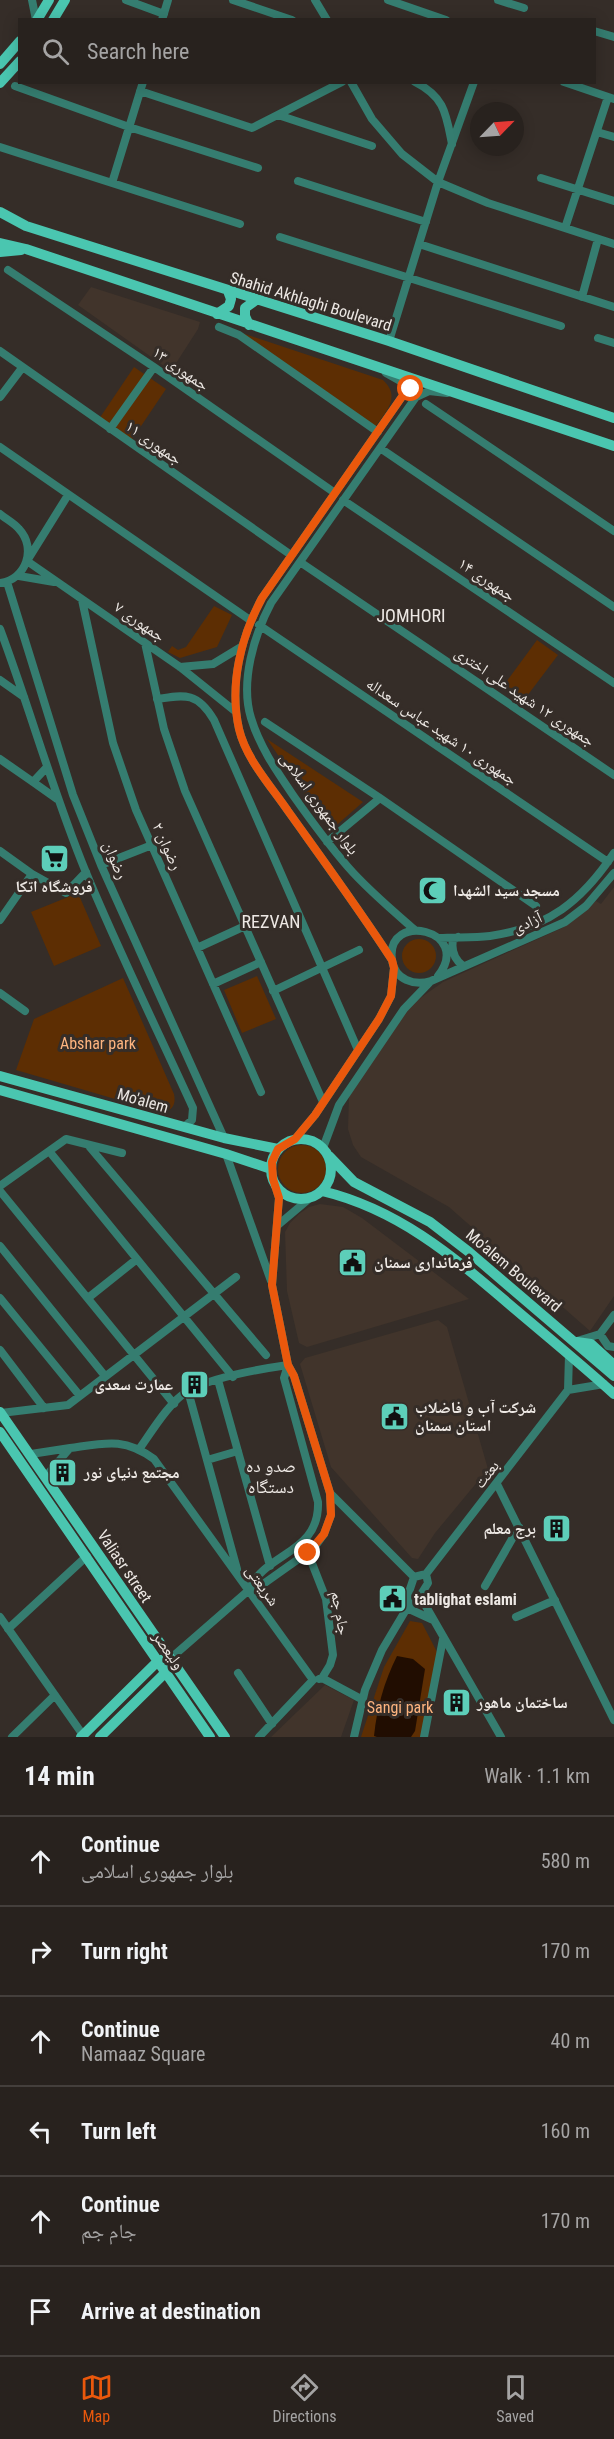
<!DOCTYPE html>
<meta charset="utf-8">
<style>
body{margin:0;font-family:"Roboto Condensed","Noto Naskh Arabic",sans-serif;background:#342f2b;color:#f1f3f6}
.compass{position:absolute;left:470px;top:102px;width:54px;height:54px;border-radius:50%;background:#28221e;box-shadow:0 3px 15px #0003;rotate:65deg}
.stop{position:absolute;width:18px;height:18px;margin:-14px;border:4px solid #ea580c;border-radius:50%;background:#fff}
.stop.end{background:#ea580c;border-color:#fff;box-shadow:0 2px 6px #0008}
.list{margin:0;padding:0;list-style:none}
h2{display:flex;justify-content:space-between;align-items:center;height:78px;margin:0;padding:0 24px;font-size:26px}
h2 small{font-size:20px;font-weight:400;color:#a5a4a4}
.list li{display:grid;grid-template-columns:39px 1fr auto;gap:18px;align-items:center;box-sizing:border-box;height:90px;padding:0 24px;border-top:2px solid #443f3c}
.list b{display:block;font-size:22px;white-space:nowrap}
.list p{margin:0;font-size:20px;white-space:nowrap;color:#a5a4a4}
.list em{font-size:20px;font-style:normal;color:#a5a4a4}
.icon{flex:none;width:33px;height:33px;fill:none;stroke:currentColor;stroke-width:2;stroke-linecap:round;stroke-linejoin:round}
.map{position:relative;flex:none;width:614px;height:1737px;overflow:hidden}
.search{position:absolute;background:#28221e;box-shadow:0 3px 15px #0003;left:18px;right:18px;top:18px;height:66px;display:flex;align-items:center;gap:15px;box-sizing:border-box;padding:0 21px;border-radius:0px;color:#a5a4a4;font-size:22px}
.sheet{height:618px;background:#28221e}
nav{display:flex;justify-content:space-around;align-items:center;box-sizing:border-box;height:84px;border-top:2px solid #443f3c;background:#28221e;font-size:16px;color:#a5a4a4}
nav a{display:grid;justify-items:center;gap:3px}
nav .on{color:#ea580c}
.map>svg:first-child{display:block}
.built{fill:#41342b}
.green{fill:#5d2e03}
.water{fill:#210d01}
.lines{fill:none;stroke-linecap:round;stroke-linejoin:round}
.minor{stroke:#357d70;stroke-width:8}
.major{stroke:#4ac6b0;stroke-width:10}
.route{stroke:#ea580c;stroke-width:8}
.labels{text-anchor:middle;stroke-width:6;stroke-linejoin:round;paint-order:stroke}
.street-label{font-size:16px;fill:#ede8e4;stroke:#352d28}
.poi-label{font-size:16px;font-weight:bold;fill:#ede8e4;stroke:#352d28;text-anchor:start}
.park-label{font-size:16px;fill:#feb47f;stroke:#352d28}
.neighbourhood-label{font-size:18px;fill:#ede8e4;stroke:#352d28}
</style>
<div class="map">
<svg width="614" height="1737" viewBox="0 0 614 1737">
<rect width="100%" height="100%" fill="#352d28"/>
<path class="built" d="M 91,287 L 200,322 L 198,329 L 171,371 L 78,305 Z
M 614,887 L 614,1296 L 590,1331 L 449,1207 L 361,1157 L 353,1145 L 348,1129 L 349,1096 L 409,1006 L 443,982 L 562,928 L 596,901 L 601,904 Z
M 320,1204 L 343,1207 L 362,1218 L 469,1299 L 307,1347 L 299,1343 L 287,1291 L 285,1232 L 290,1223 L 299,1214 L 309,1207 Z
M 438,1320 L 447,1327 L 488,1469 L 435,1533 L 418,1559 L 412,1558 L 331,1467 L 300,1364 L 305,1358 Z
M 325,1685 L 354,1700 L 341,1737 L 271,1737 Z"/>
<path class="green" d="M 242,333 L 383,380 C 402,398 385,412 374,429 Z
M 134,367 L 166,389 L 131,441 L 99,419 Z
M 214,606 L 232,615 L 217,647 L 180,658 L 168,652 L 172,646 L 178,650 L 186,647 Z
M 537,640 L 558,655 L 524,700 L 504,685 Z
M 267,739 L 363,802 L 330,831 Z
M 78,893 L 101,946 L 54,966 L 31,912 Z
M402 956a17 17 0 1 1 34 0a17 17 0 1 1-34 0Z
M 257,976 L 276,1019 L 242,1033 L 224,990 Z
M 123,978 L 174,1094 C 176,1104 173,1110 163,1113 L 16,1070 L 34,1019 Z
M278 1169a24 24 0 1 1 48 0a24 24 0 1 1-48 0Z
M 410,1621 L 422,1623 L 437,1652 L 423,1737 L 361,1737 L 384,1667 Z"/>
<path class="water" d="M 397,1656 L 413,1659 L 425,1669 L 415,1731 L 411,1737 L 377,1737 L 374,1736 C 377,1707 384,1682 397,1656 Z"/>
<g class="lines">
<path class="minor" d="M 32,0 L 36,20
M 126,0 L 164,14
M 233,0 L 292,20
M 315,0 L 327,20
M 388,0 L 446,20
M 498,0 L 524,8
M 162,20 L 168,0
M 594,31 L 614,37
M 351,82 L 372,119 L 402,154 L 438,182 L 488,203 L 614,244
M 415,82 C 445,97 446,114 452,144
M 564,82 L 614,99
M 15,86 L 129,127 L 258,168
M 140,91 L 252,128 L 342,82
M 278,115 L 372,146
M 597,132 L 614,137
M 0,147 L 240,224
M 541,178 L 614,201
M 298,181 L 426,222
M 112,183 L 143,82
M 565,228 L 608,97
M 280,237 L 561,326
M 419,244 L 614,307
M 8,270 L 154,367 L 335,493
M 582,297 L 598,239
M 219,327 L 239,335 L 378,432
M 598,338 L 614,343
M 389,341 L 438,182 L 474,82
M 0,351 L 291,555
M 386,373 L 402,382 L 406,391 L 262,598 C 241,637 229,684 239,729 C 246,759 271,786 288,811 C 323,860 359,909 392,960
M 0,397 L 22,368
M 426,404 L 614,531
M 110,429 L 154,367
M 0,447 L 250,620
M 380,448 L 614,607
M 68,495 L 27,561 L 180,667 L 236,712
M 343,500 L 614,683
M 0,514 C 6,519 14,523 19,529 C 37,548 26,580 0,583
M 300,562 L 614,775
M 19,576 L 54,582
M 7,582 L 73,795 L 101,865 L 224,1138
M 82,600 L 113,743 L 136,810 L 261,1092
M 259,625 L 608,862
M 0,629 C 30,709 53,792 85,870 C 118,950 157,1029 193,1108 L 192,1120 L 184,1127
M 145,643 L 164,729 L 185,791 L 323,1102
M 180,667 L 213,664 L 241,647
M 0,680 L 24,697
M 157,699 C 186,694 198,693 214,720 L 358,1050
M 265,722 L 380,798 L 536,906
M 0,759 L 33,782
M 47,767 L 33,782 L 57,799
M 327,842 L 380,798
M 0,851 L 32,874 L 66,893 L 86,872
M 101,865 L 152,845
M 0,920 L 32,874
M 415,930 C 392,910 368,890 348,867 C 329,845 312,822 295,798 C 278,773 260,748 251,718 C 240,682 254,635 271,603 L 416,397 L 429,391 L 447,393
M 458,937 L 453,940 C 451,951 454,959 463,966
M 439,938 C 456,937 473,938 490,936 C 548,928 582,901 614,853
M 197,948 L 245,926
M 438,976 C 474,930 385,910 392,960 C 395,980 414,986 431,981 L 565,922 L 586,906 L 614,873
M 213,984 L 261,962
M 273,991 L 359,950
M 0,993 L 25,1011
M 295,1139 L 315,1115 L 379,1019 L 391,996 L 394,968
M 88,1145 L 266,1355
M 323,1148 L 339,1105 L 404,1009 L 429,983
M 49,1151 L 233,1377
M 226,1154 L 271,1281
M 0,1186 L 66,1139 L 122,1153
M 0,1191 L 174,1404
M 278,1225 L 310,1198
M 0,1246 L 105,1376
M 0,1298 L 80,1396
M 88,1298 L 137,1259
M 600,1334 L 608,1346 L 614,1347
M 577,1341 L 600,1334 L 614,1315
M 0,1350 L 44,1408
M 569,1355 L 568,1390 L 604,1384
M 218,1380 L 270,1566
M 188,1391 L 237,1569
M 1,1413 L 68,1405 L 236,1277
M 70,1448 C 105,1443 124,1437 154,1459 L 313,1680
M 140,1448 C 152,1431 170,1401 188,1391 C 213,1377 260,1369 288,1365
M 31,1454 L 70,1448 L 46,1476
M 207,1460 L 238,1451
M 497,1484 L 614,1720
M 330,1493 L 414,1577
M 308,1553 L 326,1599 L 333,1655 L 330,1665 L 322,1678
M 426,1574 L 568,1390
M 485,1586 L 519,1527
M 249,1590 L 259,1587 L 314,1548 L 324,1534 L 331,1515 L 330,1493 L 294,1376 L 288,1365 L 272,1285 L 279,1198 L 273,1179
M 420,1596 L 501,1737
M 407,1608 L 431,1619
M 0,1617 L 83,1735
M 516,1617 L 555,1600
M 8,1629 L 87,1556
M 171,1658 L 249,1590 C 265,1552 320,1554 318,1502 L 284,1378 L 288,1365
M 238,1673 L 272,1724
M 319,1679 L 322,1678 L 363,1700
M 12,1737 L 55,1695
M 259,1737 L 313,1680
M 354,1737 L 365,1690 L 382,1650 L 407,1608 L 420,1596 L 428,1583 L 426,1574 L 414,1577 L 408,1595 L 407,1608
M 424,1737 L 443,1639"/>
<path class="major" d="M 37,20 L 49,0
M 53,20 L 65,0
M 0,64 L 20,41
M 0,83 L 20,61
M 0,212 L 26,226 L 389,341 L 614,418
M 0,243 L 26,249 L 614,446
M 0,252 L 21,250
M 217,314 L 229,306 L 231,299 L 228,291
M 249,325 L 245,316 L 245,308 L 256,300
M 0,1076 L 224,1138 L 278,1149
M 0,1090 L 226,1154 L 271,1169
M271 1169a30 30 0 1 1 60 0a30 30 0 1 1-60 0Z
M 329,1156 L 354,1182 L 430,1222 L 469,1252 L 614,1376
M 322,1191 C 401,1210 456,1259 516,1310 C 549,1338 582,1365 614,1394
M 577,1342 L 591,1344 L 614,1365
M 0,1412 L 225,1737
M 0,1432 L 210,1737
M 81,1737 L 158,1661 L 164,1659
M 100,1737 L 166,1672 L 168,1666"/>
</g>
<g class="lines">
<path class="route" d="M 308,1553 L 324,1534 L 331,1515 L 330,1493 L 294,1376 L 288,1365 L 272,1285 L 279,1198 L 273,1179 L 272,1162 L 278,1149 L 295,1139 L 315,1115 L 379,1019 L 391,996 L 394,968 L 392,960 C 359,909 323,860 288,811 C 271,786 246,759 239,729 C 229,684 241,637 262,598 L 406,391 L 411,389"/>
</g>
<defs>
<symbol id="supermarket-square" viewBox="-11 -11 22 22"><rect x="-9" y="-9" width="18" height="18" rx="4" fill="#5dceb9" stroke="#352d28"/><path d="M-6-5.5h2.5l.6 2H6L4.5 2H-2.5L-4.4-4H-6ZM-1.5 3.2a1.3 1.3 0 1 0 .1 0ZM3 3.2a1.3 1.3 0 1 0 .1 0Z" fill="#111"/></symbol>
<symbol id="mosque-square" viewBox="-11 -11 22 22"><rect x="-9" y="-9" width="18" height="18" rx="4" fill="#5dceb9" stroke="#352d28"/><path d="M3.5-4.9A6 6 0 1 0 3.5 4.9A5 5 0 1 1 3.5-4.9Z" fill="#111"/></symbol>
<symbol id="civic-square" viewBox="-11 -11 22 22"><rect x="-9" y="-9" width="18" height="18" rx="4" fill="#5dceb9" stroke="#352d28"/><path d="M-.6-6.5H3V-4.5H.6V-3L4-1V1h2V6H-6V1h2V-1L-.6-3ZM-1.2 2.5V6h2.4V2.5Z" fill="#111"/></symbol>
<symbol id="building-square" viewBox="-11 -11 22 22"><rect x="-9" y="-9" width="18" height="18" rx="4" fill="#5dceb9" stroke="#352d28"/><path d="M-4-6H4V6H1V3H-1V6H-4ZM-2.5-4.3h1.7v1.8h-1.7ZM.8-4.3h1.7v1.8H.8ZM-2.5-1h1.7V.8h-1.7ZM.8-1h1.7V.8H.8Z" fill="#111"/></symbol>
</defs>
<g fill-rule="evenodd">
<use href="#supermarket-square" x="38" y="842" width="33" height="33"/>
<use href="#mosque-square" x="416" y="874" width="33" height="33"/>
<use href="#civic-square" x="336" y="1246" width="33" height="33"/>
<use href="#building-square" x="178" y="1368" width="33" height="33"/>
<use href="#civic-square" x="378" y="1400" width="33" height="33"/>
<use href="#building-square" x="46" y="1456" width="33" height="33"/>
<use href="#building-square" x="540" y="1512" width="33" height="33"/>
<use href="#civic-square" x="376" y="1582" width="33" height="33"/>
<use href="#building-square" x="440" y="1686" width="33" height="33"/>
</g>
<g class="labels">
<g class="street-label">
<text transform="translate(311 301) rotate(17)" y="6">Shahid Akhlaghi Boulevard</text>
<text transform="translate(181 368) rotate(35)" y="6">جمهوری ۱۳</text>
<text transform="translate(154 442) rotate(35)" y="6">جمهوری ۱۱</text>
<text transform="translate(487 579) rotate(34)" y="6">جمهوری ۱۴</text>
<text transform="translate(140 621) rotate(35)" y="6">جمهوری ۷</text>
<text transform="translate(525 696) rotate(34)" y="6">جمهوری ۱۲ شهید علی اختری</text>
<text transform="translate(442 731) rotate(34)" y="6">جمهوری ۱۰ شهید عباس سعداله</text>
<text transform="translate(320 803) rotate(54)" y="6">بلوار جمهوری اسلامی</text>
<text transform="translate(168 846) rotate(66)" y="6">رضوان ۲</text>
<text transform="translate(116 860) rotate(67)" y="6">رضوان</text>
<text transform="translate(527 922) rotate(-24)" y="6">آزادی</text>
<text transform="translate(143 1100) rotate(16)" y="6">Mo'alem</text>
<text transform="translate(514 1270) rotate(40)" y="6">Mo'alem Boulevard</text>
<text transform="translate(486 1474) rotate(-53)" y="6">بعثت</text>
<text transform="translate(125 1566) rotate(56)" y="6">Valiasr street</text>
<text transform="translate(263 1585) rotate(55)" y="6">شریعتی</text>
<text transform="translate(341 1613) rotate(80)" y="6">جام جم</text>
<text transform="translate(169 1650) rotate(55)" y="6">ولیعصر</text>
</g>
<g class="poi-label">
<text x="54" y="892" text-anchor="middle">فروشگاه اتکا</text>
<text x="453" y="896">مسجد سید الشهدا</text>
<text x="374" y="1268">فرمانداری سمنان</text>
<text x="173" y="1390" text-anchor="end">عمارت سعدی</text>
<text x="415" y="1413">شرکت آب و فاضلاب<tspan x="415" dy="18">استان سمنان</tspan></text>
<text x="84" y="1478">مجتمع دنیای نور</text>
<text x="536" y="1534" text-anchor="end">برج معلم</text>
<text x="414" y="1605">tablighat eslami</text>
<text x="477" y="1708">ساختمان ماهور</text>
</g>
<g class="park-label">
<text x="98" y="1049">Abshar park</text>
<text x="400" y="1713">Sangi park</text>
</g>
<g class="neighbourhood-label">
<text x="411" y="622">JOMHORI</text>
<text x="271" y="928">REZVAN</text>
<text x="271" y="1472">صدو ده<tspan x="271" dy="21">دستگاه</tspan></text>
</g>
</g>
</svg>
<svg class="compass" viewBox="-18 -18 36 36"><path d="M0-13l5 13h-10z" fill="#e53935"/><path d="M0 13l5-13h-10z" fill="#a5a4a4"/></svg>
<div class="stop" style="left:411px;top:389px"></div>
<div class="stop end" style="left:308px;top:1553px"></div>
<div class="search"><svg class="icon" aria-label="search" viewBox="0 0 24 24"><circle cx="10" cy="10" r="6"/><path d="M15 15l6 6"/></svg>Search here</div>
</div>
<section class="sheet">
<h2>14 min<small>Walk · 1.1 km</small></h2>
<ul class="list">
<li><svg class="icon" aria-label="ahead" viewBox="0 0 24 24"><path d="M12 20V5M6 11l6-6 6 6"/></svg><div><b>Continue</b><p>بلوار جمهوری اسلامی</p></div><em>580 m</em></li>
<li><svg class="icon" aria-label="right" viewBox="0 0 24 24"><path d="M7 20v-9h11M14 6l5 5-5 5"/></svg><div><b>Turn right</b></div><em>170 m</em></li>
<li><svg class="icon" aria-label="ahead" viewBox="0 0 24 24"><path d="M12 20V5M6 11l6-6 6 6"/></svg><div><b>Continue</b><p>Namaaz Square</p></div><em>40 m</em></li>
<li><svg class="icon" aria-label="left" viewBox="0 0 24 24"><path d="M17 20v-9H6M10 6l-5 5 5 5"/></svg><div><b>Turn left</b></div><em>160 m</em></li>
<li><svg class="icon" aria-label="ahead" viewBox="0 0 24 24"><path d="M12 20V5M6 11l6-6 6 6"/></svg><div><b>Continue</b><p>جام جم</p></div><em>170 m</em></li>
<li><svg class="icon" aria-label="arrive" viewBox="0 0 24 24"><path d="M6 21V4h12l-3 4 3 4H6"/></svg><div><b>Arrive at destination</b></div></li>
</ul>
</section>
<nav>
<a class="on"><svg class="icon" aria-label="map" viewBox="0 0 24 24"><path d="M3 6l6-2 6 2 6-2v14l-6 2-6-2-6 2zM9 4v14M15 6v14"/></svg>Map</a>
<a><svg class="icon" aria-label="directions" viewBox="0 0 24 24"><path d="M12 3l9 9-9 9-9-9zM9 14v-3h6M13 9l2 2-2 2"/></svg>Directions</a>
<a><svg class="icon" aria-label="saved" viewBox="0 0 24 24"><path d="M7 4h10v16l-5-4-5 4z"/></svg>Saved</a>
</nav>
